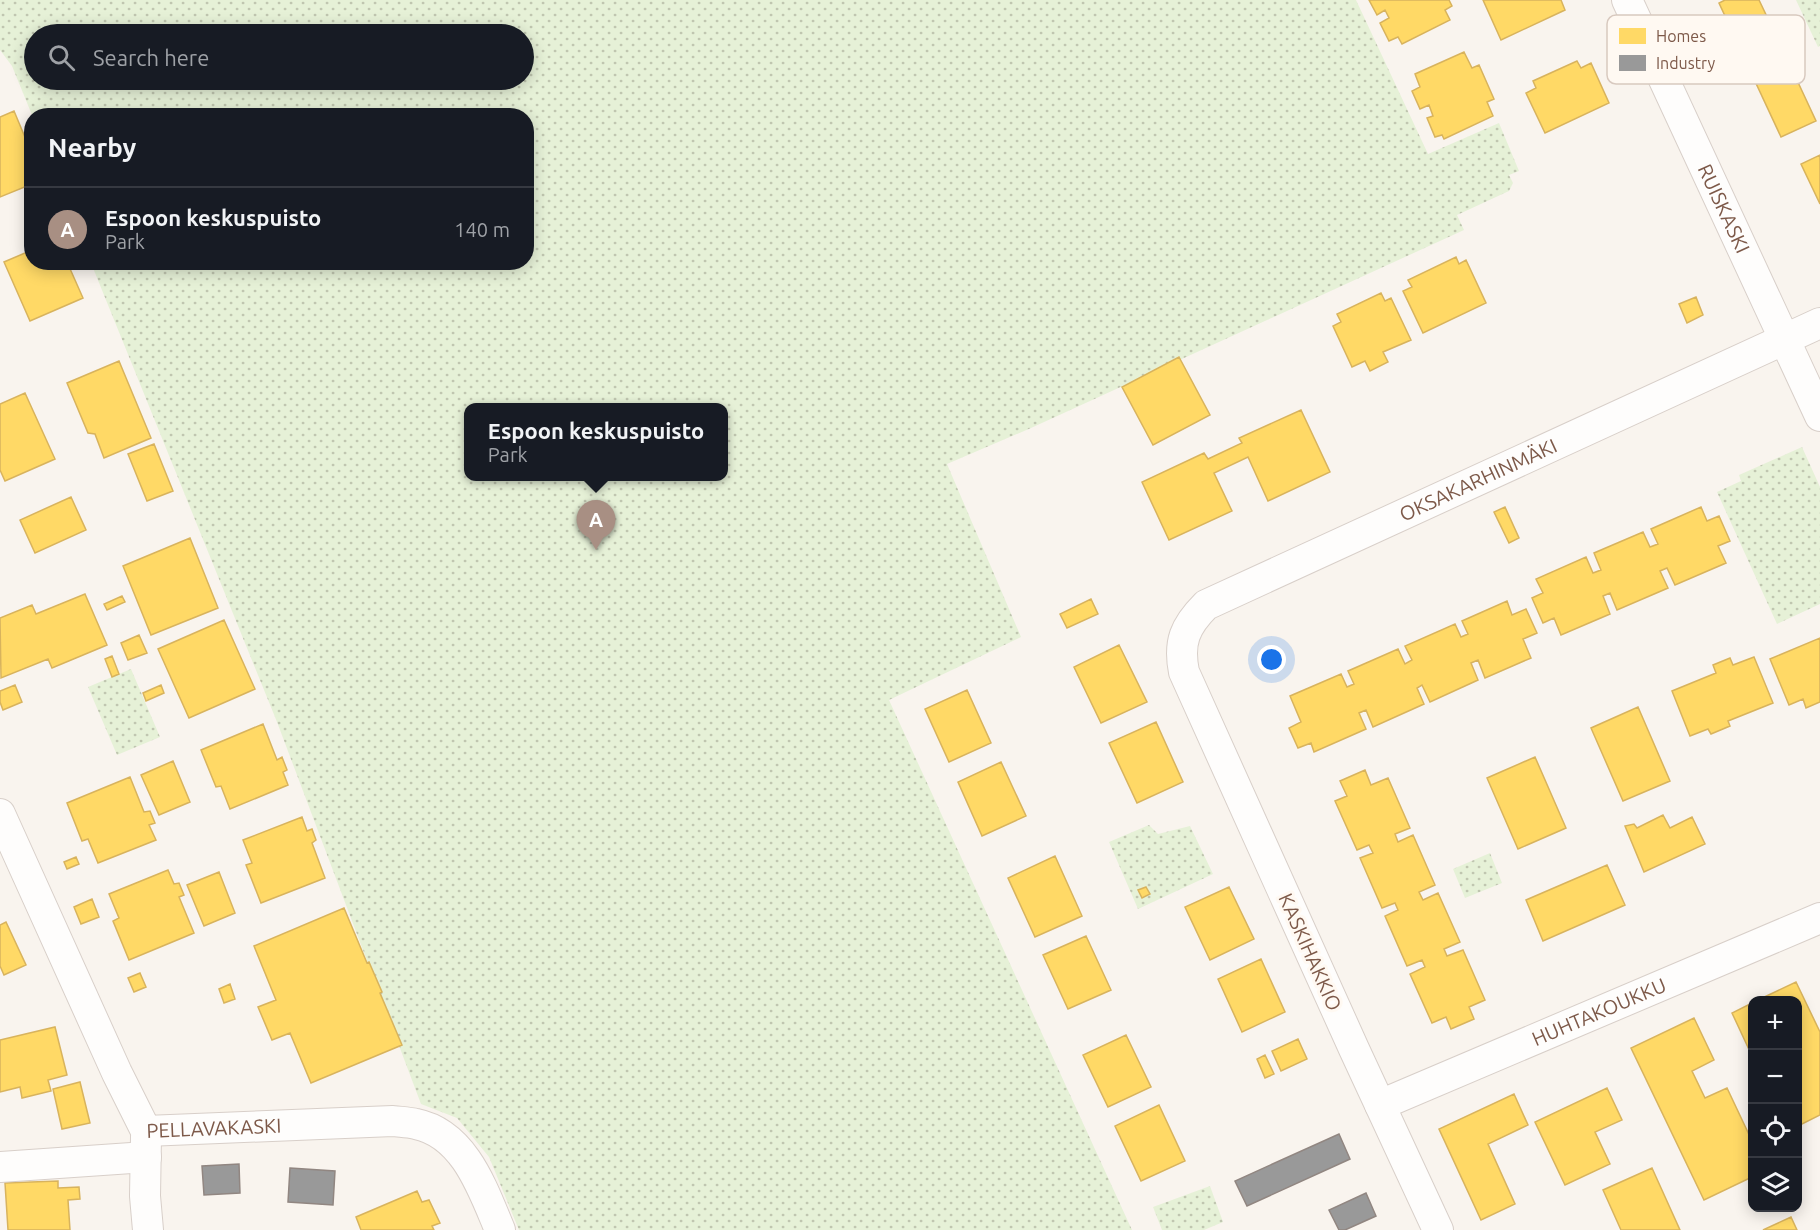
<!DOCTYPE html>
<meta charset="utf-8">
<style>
body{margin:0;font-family:Ubuntu,sans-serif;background:#20242c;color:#f1f3f6}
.controls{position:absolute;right:18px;bottom:18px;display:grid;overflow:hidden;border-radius:12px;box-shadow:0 3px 15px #0003}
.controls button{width:54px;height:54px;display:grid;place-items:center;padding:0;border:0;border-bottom:2px solid #363941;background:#171b24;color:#f1f3f6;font:30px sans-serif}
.you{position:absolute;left:1272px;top:660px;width:21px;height:21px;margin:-15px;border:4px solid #fff;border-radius:50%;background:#1a73e8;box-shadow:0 0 0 9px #1a73e833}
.badge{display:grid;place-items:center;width:39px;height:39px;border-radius:50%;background:#a88f83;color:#fff;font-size:20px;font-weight:700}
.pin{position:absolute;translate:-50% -50px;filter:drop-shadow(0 2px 3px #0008)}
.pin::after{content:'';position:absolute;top:32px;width:21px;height:18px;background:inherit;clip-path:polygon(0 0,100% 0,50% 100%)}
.popup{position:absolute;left:464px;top:403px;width:264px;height:78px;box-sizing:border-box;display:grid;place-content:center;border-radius:12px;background:#171b24;filter:drop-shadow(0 2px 4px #0005);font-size:20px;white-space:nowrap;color:#9ea1a6}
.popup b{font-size:22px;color:#f1f3f6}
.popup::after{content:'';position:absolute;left:50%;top:100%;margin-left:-12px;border:12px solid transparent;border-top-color:#171b24}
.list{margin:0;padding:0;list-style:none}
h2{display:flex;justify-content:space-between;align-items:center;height:78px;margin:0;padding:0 24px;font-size:26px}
h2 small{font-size:20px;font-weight:400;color:#9ea1a6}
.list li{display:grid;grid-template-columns:39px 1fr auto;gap:18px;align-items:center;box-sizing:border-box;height:84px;padding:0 24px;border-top:2px solid #363941}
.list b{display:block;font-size:22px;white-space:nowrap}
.list p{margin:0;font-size:20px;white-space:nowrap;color:#9ea1a6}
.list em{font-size:20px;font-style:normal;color:#9ea1a6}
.icon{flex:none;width:33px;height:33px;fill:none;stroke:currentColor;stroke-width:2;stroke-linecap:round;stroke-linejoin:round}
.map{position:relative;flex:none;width:1820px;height:1230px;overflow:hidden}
.search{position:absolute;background:#171b24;box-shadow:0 3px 15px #0003;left:24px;top:24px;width:510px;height:66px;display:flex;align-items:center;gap:15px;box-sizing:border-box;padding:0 21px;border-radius:33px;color:#9ea1a6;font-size:22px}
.panel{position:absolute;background:#171b24;box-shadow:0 3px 15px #0003;left:24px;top:108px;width:510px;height:162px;border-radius:24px}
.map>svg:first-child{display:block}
.park{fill:url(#park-dots);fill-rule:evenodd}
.homes{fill:#ffd966;stroke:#d8b35d;stroke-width:1.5}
.industry{fill:#999;stroke:#918681;stroke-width:1.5}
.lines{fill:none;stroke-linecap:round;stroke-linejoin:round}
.street-casing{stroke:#d8cfc9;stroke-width:32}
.street{stroke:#fefdfc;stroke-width:30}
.labels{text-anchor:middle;stroke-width:6;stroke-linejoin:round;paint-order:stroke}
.street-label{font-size:20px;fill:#7d5949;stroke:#fff9f2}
.key{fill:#fff9f2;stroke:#d8c9bf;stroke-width:1.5}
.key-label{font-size:16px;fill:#7d5949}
</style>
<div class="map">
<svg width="1820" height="1230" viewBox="0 0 1820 1230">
<defs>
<pattern id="park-dots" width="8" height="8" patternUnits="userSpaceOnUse" patternTransform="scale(1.5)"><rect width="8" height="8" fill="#e6f1d7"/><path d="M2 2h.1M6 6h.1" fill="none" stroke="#c0c6b0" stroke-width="1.8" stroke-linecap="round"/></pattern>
</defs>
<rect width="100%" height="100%" fill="#f9f4ee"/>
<path class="park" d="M 0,0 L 1356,0 L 1428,154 L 1499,123 L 1519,171 L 1509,175 L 1513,183 L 1509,191 L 1457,215 L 1464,230 L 1031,428 L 947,464 L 1021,637 L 889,700 L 1132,1230 L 519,1230 L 489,1157 L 457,1118 L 421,1104 L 277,722 L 91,263 L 526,262 L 526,116 L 32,115 L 12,66 L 0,50 ZM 34,34 L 524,34 L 524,80 L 34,80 ZM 468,408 L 724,408 L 724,476 L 468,476 Z
M 1796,0 L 1820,0 L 1820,46 L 1818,47 Z
M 1802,447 L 1820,487 L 1820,604 L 1777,624 L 1717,492 L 1741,481 L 1739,475 Z
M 131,669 L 160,737 L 117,755 L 88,687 Z
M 1149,825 L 1158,834 L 1190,826 L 1213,874 L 1138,909 L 1109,842 Z
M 1490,853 L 1502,883 L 1465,898 L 1453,869 Z
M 1210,1186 L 1223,1222 L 1204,1230 L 1162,1230 L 1153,1207 Z"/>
<path class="homes" d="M 1369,0 L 1449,0 L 1452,6 L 1445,10 L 1450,20 L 1402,44 L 1398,37 L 1389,41 L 1380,23 L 1389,18 L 1385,10 L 1377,15 Z
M 1483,0 L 1561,0 L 1565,10 L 1501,40 Z
M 1725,0 L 1759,0 L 1780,44 L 1746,61 L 1719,3 Z
M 1464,52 L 1472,68 L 1479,65 L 1494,99 L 1487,102 L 1493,116 L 1444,139 L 1442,135 L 1435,137 L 1427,118 L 1433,116 L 1429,105 L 1420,109 L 1412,91 L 1420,87 L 1415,74 Z
M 1577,61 L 1581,68 L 1591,63 L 1609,103 L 1545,133 L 1526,93 L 1536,88 L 1533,81 Z
M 1789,63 L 1816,121 L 1781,137 L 1754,79 Z
M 14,111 L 32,154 L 32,184 L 0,197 L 0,117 Z
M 1820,155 L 1820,204 L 1801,164 Z
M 32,250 L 32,262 L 67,262 L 83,298 L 30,321 L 4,262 Z
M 1456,257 L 1459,264 L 1466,260 L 1486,303 L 1423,333 L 1403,291 L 1412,287 L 1408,280 Z
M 1381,293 L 1385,301 L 1391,298 L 1411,340 L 1383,352 L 1388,362 L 1370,371 L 1365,361 L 1352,367 L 1333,326 L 1341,322 L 1337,314 Z
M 1696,297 L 1703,315 L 1687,323 L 1679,304 Z
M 1179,357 L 1210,415 L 1153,445 L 1122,387 Z
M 119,361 L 151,438 L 104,458 L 95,434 L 88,433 L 67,383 Z
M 25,393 L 55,459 L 5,481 L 0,470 L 0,404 Z
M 1301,410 L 1330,472 L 1268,501 L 1248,457 L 1214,473 L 1232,511 L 1169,540 L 1142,482 L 1204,453 L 1208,459 L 1242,443 L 1239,438 Z
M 154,444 L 173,491 L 147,501 L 128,454 Z
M 71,497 L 86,530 L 35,553 L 20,520 Z
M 1505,507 L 1519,538 L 1509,543 L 1494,512 Z
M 1701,507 L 1707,521 L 1719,516 L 1730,541 L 1718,546 L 1726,563 L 1675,585 L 1667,568 L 1660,571 L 1668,588 L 1617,610 L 1610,593 L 1603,596 L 1610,614 L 1561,635 L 1554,618 L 1543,623 L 1532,598 L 1543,593 L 1536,579 L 1586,557 L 1593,573 L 1601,570 L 1594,553 L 1643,532 L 1650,547 L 1658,544 L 1651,529 Z
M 190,538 L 218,608 L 151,635 L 123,566 Z
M 85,594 L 107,645 L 52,668 L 48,659 L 1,678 L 0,618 L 32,605 L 36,614 Z
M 122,596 L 125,602 L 107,610 L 104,604 Z
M 1091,599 L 1098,614 L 1067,628 L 1060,614 Z
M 1507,601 L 1512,615 L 1526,609 L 1537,633 L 1523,639 L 1531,658 L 1485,678 L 1478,660 L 1471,663 L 1478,680 L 1430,702 L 1422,685 L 1417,688 L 1424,704 L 1373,727 L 1366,710 L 1359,713 L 1366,729 L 1314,752 L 1311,743 L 1298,748 L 1289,728 L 1301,722 L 1290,696 L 1341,674 L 1347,687 L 1354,684 L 1348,671 L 1398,649 L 1405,664 L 1412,660 L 1405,646 L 1455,624 L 1461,637 L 1468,634 L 1462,621 Z
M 224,620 L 255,689 L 189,718 L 158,649 Z
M 139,635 L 147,653 L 128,660 L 121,643 Z
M 1820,638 L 1820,702 L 1806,708 L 1803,699 L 1789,705 L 1770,659 Z
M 1119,645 L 1147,702 L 1101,723 L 1074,667 Z
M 112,656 L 119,674 L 112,677 L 105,659 Z
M 1754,657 L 1773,703 L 1728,721 L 1730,726 L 1711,734 L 1708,729 L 1690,736 L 1672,691 L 1716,673 L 1713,665 L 1730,658 L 1733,665 Z
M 15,685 L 22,702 L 3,710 L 0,702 L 0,691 Z
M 161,685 L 164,693 L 146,701 L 143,693 Z
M 967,690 L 991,743 L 949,762 L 925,709 Z
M 1638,707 L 1670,781 L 1623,801 L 1591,728 Z
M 1156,722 L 1183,782 L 1137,803 L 1109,743 Z
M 263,724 L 277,760 L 282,757 L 287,770 L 283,772 L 288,785 L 230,809 L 221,786 L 216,787 L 201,750 Z
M 1535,757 L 1566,828 L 1518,849 L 1487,778 Z
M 173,761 L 190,802 L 159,815 L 141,775 Z
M 1001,762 L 1026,816 L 982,836 L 958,782 Z
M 1365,770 L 1371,785 L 1388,778 L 1410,828 L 1395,834 L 1398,842 L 1413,835 L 1435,885 L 1419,892 L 1423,900 L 1438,893 L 1460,942 L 1444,949 L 1447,956 L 1463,950 L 1485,1000 L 1469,1007 L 1474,1019 L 1451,1029 L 1446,1017 L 1432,1023 L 1410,974 L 1425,967 L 1422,960 L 1407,966 L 1385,916 L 1398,910 L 1395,903 L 1382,908 L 1360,858 L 1373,853 L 1369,845 L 1357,850 L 1335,801 L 1347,796 L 1340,781 Z
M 130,777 L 144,812 L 150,811 L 155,823 L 149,825 L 156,840 L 98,863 L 88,839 L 82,841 L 67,803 Z
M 1663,815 L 1670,828 L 1692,817 L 1705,844 L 1644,872 L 1625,826 L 1634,824 L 1637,828 Z
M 302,817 L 307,831 L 312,829 L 316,840 L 312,843 L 325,878 L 261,903 L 246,865 L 252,863 L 243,840 Z
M 1055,856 L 1082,916 L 1035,937 L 1008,878 Z
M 76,857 L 79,864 L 67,869 L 64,862 Z
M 1607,865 L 1625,905 L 1543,941 L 1526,900 Z
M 168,870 L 174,884 L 179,883 L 184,895 L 179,897 L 194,933 L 129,960 L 113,921 L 119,918 L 109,894 Z
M 219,872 L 235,913 L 204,926 L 187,885 Z
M 1146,887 L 1150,894 L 1142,898 L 1138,890 Z
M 1229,887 L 1254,939 L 1210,960 L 1185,907 Z
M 92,899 L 99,917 L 81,924 L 74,907 Z
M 344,908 L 367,963 L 369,962 L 382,992 L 380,993 L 402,1045 L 311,1083 L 290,1033 L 272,1040 L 258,1007 L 276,1000 L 254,946 Z
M 6,922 L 26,965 L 4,975 L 0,966 L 0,925 Z
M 1086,936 L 1111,990 L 1068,1009 L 1043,955 Z
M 1261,959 L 1285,1012 L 1242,1032 L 1218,979 Z
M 140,973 L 146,987 L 134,992 L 128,978 Z
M 1796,982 L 1820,1032 L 1820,1115 L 1798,1126 L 1798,1000 L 1758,1000 Z
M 230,984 L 235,999 L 224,1003 L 219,989 Z
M 1752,1003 L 1752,1056 L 1732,1013 Z
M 1694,1018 L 1714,1060 L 1692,1071 L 1705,1098 L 1727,1088 L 1752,1141 L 1752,1177 L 1704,1200 L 1631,1048 Z
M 55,1027 L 67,1075 L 48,1080 L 51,1091 L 22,1098 L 20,1087 L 0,1092 L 0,1040 Z
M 1126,1035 L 1151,1087 L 1108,1107 L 1083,1055 Z
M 1298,1039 L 1307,1059 L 1281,1071 L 1272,1051 Z
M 1265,1055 L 1274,1074 L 1265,1078 L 1257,1059 Z
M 80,1082 L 90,1123 L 62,1129 L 53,1089 Z
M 1607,1088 L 1622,1120 L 1595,1132 L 1610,1164 L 1565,1185 L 1535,1122 Z
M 1514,1094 L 1528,1125 L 1488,1144 L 1515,1204 L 1481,1220 L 1439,1129 Z
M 1159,1105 L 1185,1161 L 1141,1181 L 1115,1126 Z
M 1652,1168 L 1680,1230 L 1621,1230 L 1603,1190 Z
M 58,1181 L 58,1188 L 79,1187 L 80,1199 L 68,1200 L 70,1230 L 8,1230 L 5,1183 Z
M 417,1191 L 422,1202 L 429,1200 L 440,1223 L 432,1226 L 434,1230 L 361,1230 L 356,1217 Z
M 1791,1217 L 1797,1230 L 1763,1230 Z"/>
<path class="industry" d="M 1339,1134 L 1350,1159 L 1247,1206 L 1235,1181 Z
M 239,1164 L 240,1193 L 204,1195 L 202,1166 Z
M 290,1168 L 335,1171 L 333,1205 L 288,1202 Z
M 1366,1193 L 1376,1216 L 1345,1230 L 1339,1230 L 1329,1210 Z"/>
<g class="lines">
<defs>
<g id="street">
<path id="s1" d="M 1627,0 L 1820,416"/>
<path id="s2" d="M 0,814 L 117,1073 L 146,1131 L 393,1121 C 400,1122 408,1122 416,1124 C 465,1134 483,1190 500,1230"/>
<path id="s3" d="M 1380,1105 L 1820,918"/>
<path d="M 146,1137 L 145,1196 L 148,1230"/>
<path d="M 0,1167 L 146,1157"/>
<path id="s4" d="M 1438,1230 L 1354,1049 L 1184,672 C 1178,642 1185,626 1206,605 L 1820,323"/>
</g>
</defs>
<use href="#street" class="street-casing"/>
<use href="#street" class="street"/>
</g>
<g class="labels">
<g class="street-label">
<text dy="7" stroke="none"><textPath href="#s1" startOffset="230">RUISKASKI</textPath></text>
<text dy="7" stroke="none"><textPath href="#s4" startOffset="987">OKSAKARHINMÄKI</textPath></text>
<text transform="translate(1310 952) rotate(66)" y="7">KASKIHAKKIO</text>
<text dy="7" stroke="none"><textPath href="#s3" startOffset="238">HUHTAKOUKKU</textPath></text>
<text dy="7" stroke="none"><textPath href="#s2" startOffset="417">PELLAVAKASKI</textPath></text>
</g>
</g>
<rect x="1607" y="15" width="198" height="69" rx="9" class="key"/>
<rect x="1619" y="28" width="27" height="16" fill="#ffd966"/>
<rect x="1619" y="55" width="27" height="16" fill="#999"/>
<g class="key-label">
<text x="1656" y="42">Homes</text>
<text x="1656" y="69">Industry</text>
</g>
</svg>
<div class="controls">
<button>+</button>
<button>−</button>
<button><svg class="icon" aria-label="locate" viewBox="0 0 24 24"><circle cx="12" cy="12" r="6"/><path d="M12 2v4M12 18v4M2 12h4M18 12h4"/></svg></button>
<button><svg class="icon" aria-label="layers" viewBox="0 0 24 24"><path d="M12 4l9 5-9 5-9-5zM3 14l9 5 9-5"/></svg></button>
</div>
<div class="you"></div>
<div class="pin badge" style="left:596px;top:550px">A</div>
<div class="popup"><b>Espoon keskuspuisto</b>Park</div>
<div class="search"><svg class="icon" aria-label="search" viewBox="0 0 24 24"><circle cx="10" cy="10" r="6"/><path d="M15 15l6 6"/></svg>Search here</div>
<section class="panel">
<h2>Nearby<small></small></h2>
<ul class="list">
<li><span class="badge">A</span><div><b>Espoon keskuspuisto</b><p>Park</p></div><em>140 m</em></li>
</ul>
</section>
</div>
